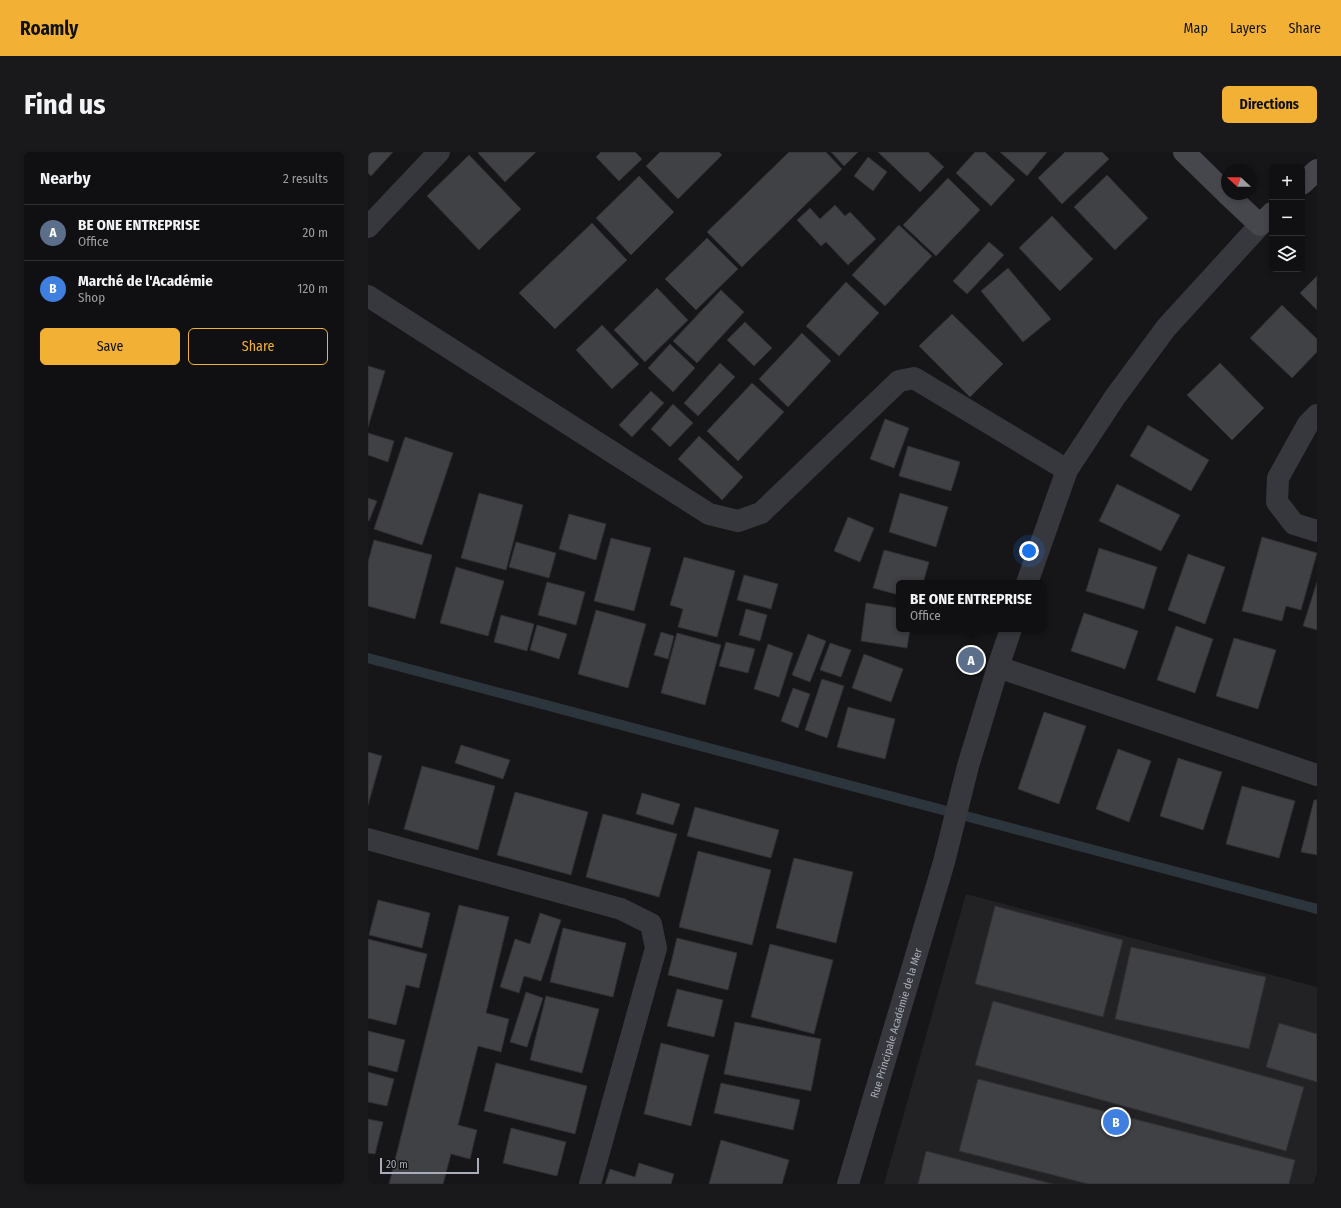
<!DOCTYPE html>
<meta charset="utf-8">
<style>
body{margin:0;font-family:"Fira Sans Condensed",sans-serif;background:#19191b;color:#f1f3f6}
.controls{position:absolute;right:12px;top:12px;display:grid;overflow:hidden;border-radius:6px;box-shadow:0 2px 6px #0003}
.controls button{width:36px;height:36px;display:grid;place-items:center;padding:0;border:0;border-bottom:1px solid #303032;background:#101012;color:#f1f3f6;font:20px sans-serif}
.compass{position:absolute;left:853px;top:12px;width:36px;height:36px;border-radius:50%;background:#101012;box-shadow:0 2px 6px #0003;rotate:292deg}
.scale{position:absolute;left:12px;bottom:10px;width:99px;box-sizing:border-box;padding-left:4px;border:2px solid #a8adb8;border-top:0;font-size:11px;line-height:14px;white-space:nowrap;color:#a8adb8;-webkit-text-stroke:3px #111113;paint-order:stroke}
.you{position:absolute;left:661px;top:399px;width:14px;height:14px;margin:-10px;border:3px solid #fff;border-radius:50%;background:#1a73e8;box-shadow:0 0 0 6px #1a73e833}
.badge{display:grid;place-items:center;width:26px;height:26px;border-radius:50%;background:#f2b134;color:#fff;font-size:13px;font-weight:700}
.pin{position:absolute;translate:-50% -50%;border:2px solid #fff;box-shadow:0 1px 4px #0006}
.popup{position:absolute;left:528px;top:428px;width:150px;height:52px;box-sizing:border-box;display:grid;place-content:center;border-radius:6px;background:#101012;filter:drop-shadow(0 1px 3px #0005);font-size:13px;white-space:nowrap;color:#9c9d9f}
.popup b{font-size:15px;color:#f1f3f6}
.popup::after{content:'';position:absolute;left:50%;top:100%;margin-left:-8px;border:8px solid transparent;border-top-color:#101012}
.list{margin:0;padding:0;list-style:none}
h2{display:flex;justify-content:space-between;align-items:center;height:52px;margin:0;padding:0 16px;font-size:17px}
h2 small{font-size:13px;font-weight:400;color:#9c9d9f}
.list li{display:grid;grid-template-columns:26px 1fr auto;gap:12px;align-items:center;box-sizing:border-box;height:56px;padding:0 16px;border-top:1px solid #303032}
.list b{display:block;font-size:15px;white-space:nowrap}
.list p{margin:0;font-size:13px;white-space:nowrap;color:#9c9d9f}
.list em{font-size:13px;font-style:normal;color:#9c9d9f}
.actions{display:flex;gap:8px;padding:12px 16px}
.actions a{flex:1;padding:9px 0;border:1px solid #f2b134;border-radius:6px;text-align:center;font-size:14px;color:#f2b134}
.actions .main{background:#f2b134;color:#111}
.icon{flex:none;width:22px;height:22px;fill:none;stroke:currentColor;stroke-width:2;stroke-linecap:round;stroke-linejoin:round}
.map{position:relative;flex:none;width:949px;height:1032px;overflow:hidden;border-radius:6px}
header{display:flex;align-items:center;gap:24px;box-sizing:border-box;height:56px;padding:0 20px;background:#f2b134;color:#111}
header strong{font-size:19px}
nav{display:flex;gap:22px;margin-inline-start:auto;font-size:14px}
.intro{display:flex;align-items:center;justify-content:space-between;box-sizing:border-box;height:96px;padding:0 24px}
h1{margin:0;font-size:28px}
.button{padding:10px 18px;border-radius:6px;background:#f2b134;color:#111;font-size:14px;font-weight:700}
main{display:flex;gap:24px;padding:0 24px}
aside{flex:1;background:#101012;border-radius:6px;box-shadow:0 2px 6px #0003}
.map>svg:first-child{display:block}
.built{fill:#222225}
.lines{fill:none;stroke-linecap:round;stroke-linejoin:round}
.stream{stroke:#2c353c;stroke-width:10}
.building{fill:#404145;stroke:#303034}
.street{stroke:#37383d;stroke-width:22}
.secondary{stroke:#45474d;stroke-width:22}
.labels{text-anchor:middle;stroke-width:3.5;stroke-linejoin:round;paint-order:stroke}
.street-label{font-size:11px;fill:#a8adb8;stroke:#111113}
</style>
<header>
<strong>Roamly</strong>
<nav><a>Map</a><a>Layers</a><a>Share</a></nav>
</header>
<div class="intro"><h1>Find us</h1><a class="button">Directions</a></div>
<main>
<aside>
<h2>Nearby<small>2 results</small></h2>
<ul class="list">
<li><span class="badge" style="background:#5c6f8a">A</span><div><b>BE ONE ENTREPRISE</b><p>Office</p></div><em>20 m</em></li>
<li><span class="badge" style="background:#3f7fe0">B</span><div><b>Marché de l'Académie</b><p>Shop</p></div><em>120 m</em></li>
</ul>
<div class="actions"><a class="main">Save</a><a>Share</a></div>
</aside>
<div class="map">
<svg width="949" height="1032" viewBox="0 0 949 1032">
<rect width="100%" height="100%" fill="#161618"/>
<path class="built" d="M 598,742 L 949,835 L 949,1021 L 946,1032 L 516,1032 Z"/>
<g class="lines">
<path class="stream" d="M 0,506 L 949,757"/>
</g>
<path class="building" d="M 0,0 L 25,0 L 3,24 L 0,21 Z
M 111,0 L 168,0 L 137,30 L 110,1 Z
M 233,0 L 267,0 L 274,7 L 251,29 L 228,5 Z
M 292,0 L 351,0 L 354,3 L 310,47 L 278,14 Z
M 421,0 L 458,0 L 474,17 L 374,115 L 339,80 Z
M 463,0 L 490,0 L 476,14 Z
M 510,0 L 560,0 L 576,15 L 552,40 Z
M 607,0 L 617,0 L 647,28 L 623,54 L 588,21 Z
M 632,0 L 679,0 L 659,24 Z
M 697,0 L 734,0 L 741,7 L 694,52 L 670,26 Z
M 101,3 L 153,57 L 111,98 L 59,44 Z
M 500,5 L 519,20 L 505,39 L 486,24 Z
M 739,23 L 780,66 L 747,98 L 706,55 Z
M 271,24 L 306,60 L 263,103 L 228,66 Z
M 580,26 L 612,58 L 568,104 L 535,73 Z
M 467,53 L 477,64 L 482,60 L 508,87 L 480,113 L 458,90 L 453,94 L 429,68 L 442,56 L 452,67 Z
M 684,64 L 725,107 L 692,139 L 651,96 Z
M 224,71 L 259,108 L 187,177 L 151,141 Z
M 531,73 L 564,104 L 517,154 L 484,123 Z
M 339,86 L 370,117 L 328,158 L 297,127 Z
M 621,90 L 636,103 L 599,142 L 585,129 Z
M 640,116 L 683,167 L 655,190 L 613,139 Z
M 949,124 L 949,158 L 932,141 Z
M 478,130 L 511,161 L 471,204 L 438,174 Z
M 289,136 L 320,168 L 277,210 L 246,178 Z
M 353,138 L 376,160 L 329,211 L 305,189 Z
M 914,153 L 949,187 L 949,200 L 924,226 L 882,186 Z
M 584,162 L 635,212 L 602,245 L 551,194 Z
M 377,170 L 404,196 L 386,214 L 359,188 Z
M 234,173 L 271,212 L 244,237 L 208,198 Z
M 434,181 L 463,209 L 420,255 L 391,227 Z
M 302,192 L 327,216 L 305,240 L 280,216 Z
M 352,211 L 367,225 L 330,264 L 316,251 Z
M 852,211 L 896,256 L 864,288 L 819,243 Z
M 0,214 L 17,219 L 0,275 Z
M 384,231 L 416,260 L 370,309 L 339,279 Z
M 283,239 L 296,251 L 264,285 L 251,273 Z
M 305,252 L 325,271 L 302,295 L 283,277 Z
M 517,267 L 541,276 L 526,316 L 502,307 Z
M 780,273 L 841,308 L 823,339 L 762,304 Z
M 0,281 L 26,289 L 20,310 L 0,303 Z
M 331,284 L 375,325 L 354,348 L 310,307 Z
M 37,285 L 85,301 L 54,393 L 6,377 Z
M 540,294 L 592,310 L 583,339 L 531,324 Z
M 749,332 L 812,363 L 793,399 L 731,369 Z
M 111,341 L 155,353 L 138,418 L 93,406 Z
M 532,341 L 580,355 L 568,395 L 521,380 Z
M 0,346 L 9,349 L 1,369 L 0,368 Z
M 201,362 L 238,372 L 228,408 L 191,397 Z
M 480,365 L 506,376 L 492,410 L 466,399 Z
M 894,385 L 949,401 L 933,458 L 918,454 L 914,469 L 874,459 Z
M 243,386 L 283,396 L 266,459 L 226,449 Z
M 6,388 L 64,403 L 47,467 L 0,454 L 0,410 Z
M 148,390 L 188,401 L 181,426 L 141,415 Z
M 731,396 L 789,415 L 776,457 L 718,439 Z
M 516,398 L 561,410 L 555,431 L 531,431 L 531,443 L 505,436 Z
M 820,402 L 857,415 L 837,472 L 800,458 Z
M 316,405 L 367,419 L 349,485 L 310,475 L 315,457 L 302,453 Z
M 88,415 L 136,429 L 120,484 L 72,471 Z
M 376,423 L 410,432 L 403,457 L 369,448 Z
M 179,430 L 217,440 L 208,473 L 170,463 Z
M 949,430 L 949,478 L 935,474 Z
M 498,451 L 531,456 L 531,477 L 542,477 L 539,496 L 493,489 Z
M 378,457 L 399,463 L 392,489 L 371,483 Z
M 228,458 L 278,472 L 260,536 L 210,522 Z
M 716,461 L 770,479 L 757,517 L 703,499 Z
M 133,463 L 166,472 L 159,499 L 126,490 Z
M 169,473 L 199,482 L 191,507 L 162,498 Z
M 808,474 L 845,487 L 827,541 L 789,528 Z
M 293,480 L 306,484 L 300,507 L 286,503 Z
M 309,481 L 353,493 L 337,553 L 293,541 Z
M 440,482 L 458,489 L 442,530 L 424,523 Z
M 866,486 L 908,498 L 890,557 L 848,544 Z
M 358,490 L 387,497 L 380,521 L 351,514 Z
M 462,491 L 483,498 L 473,525 L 452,518 Z
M 400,492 L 425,501 L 411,545 L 386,537 Z
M 496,502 L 535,517 L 523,550 L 484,536 Z
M 454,527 L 476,534 L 459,586 L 437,578 Z
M 425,536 L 442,542 L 430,576 L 413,569 Z
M 480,555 L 527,567 L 517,607 L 469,595 Z
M 676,560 L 718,574 L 691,652 L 650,637 Z
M 93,593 L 142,608 L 135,627 L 87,611 Z
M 750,597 L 783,609 L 761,670 L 728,657 Z
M 0,600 L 14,604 L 0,653 Z
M 810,606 L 854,620 L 835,678 L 792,664 Z
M 54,614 L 127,634 L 110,698 L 36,677 Z
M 874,634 L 927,649 L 911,706 L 858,692 Z
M 147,640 L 220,660 L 203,723 L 129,703 Z
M 274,641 L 312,652 L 305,673 L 268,662 Z
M 946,648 L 949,648 L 949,703 L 933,700 Z
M 327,655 L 411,678 L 403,706 L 319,684 Z
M 235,662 L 309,682 L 291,745 L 218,725 Z
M 330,699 L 403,718 L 384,793 L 311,775 Z
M 426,706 L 485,720 L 468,791 L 408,776 Z
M 10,748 L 62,761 L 54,796 L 1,783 Z
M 91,753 L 141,765 L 118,861 L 141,867 L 133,900 L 110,894 L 90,973 L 109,978 L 102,1007 L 83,1002 L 75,1032 L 21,1032 Z
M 627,754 L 755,788 L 735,865 L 607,832 Z
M 172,761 L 193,768 L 173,829 L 156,824 L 151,841 L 132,835 L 147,787 L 162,792 Z
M 195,776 L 258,791 L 245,845 L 182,830 Z
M 309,786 L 369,801 L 360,838 L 300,823 Z
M 0,787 L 59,802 L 51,836 L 38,833 L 28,873 L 0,866 Z
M 402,792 L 465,808 L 446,882 L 383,865 Z
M 763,795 L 898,825 L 881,897 L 747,867 Z
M 309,837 L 355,848 L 346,885 L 299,874 Z
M 158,840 L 175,846 L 159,895 L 142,890 Z
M 178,844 L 231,857 L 214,921 L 162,908 Z
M 625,849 L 936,935 L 918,999 L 607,913 Z
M 367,870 L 453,887 L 443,939 L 356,922 Z
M 911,871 L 949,882 L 949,930 L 898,915 Z
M 0,879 L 37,888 L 29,920 L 0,913 Z
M 293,891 L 341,903 L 323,974 L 276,962 Z
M 128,911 L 219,934 L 207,982 L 116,959 Z
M 0,920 L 26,927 L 19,954 L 0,950 Z
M 610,927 L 927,1008 L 921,1032 L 720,1032 L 591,999 Z
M 353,931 L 432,948 L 425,978 L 346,961 Z
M 0,967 L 15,970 L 7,1002 L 0,1001 Z
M 143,976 L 198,990 L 189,1024 L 135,1011 Z
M 353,988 L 421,1008 L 414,1032 L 341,1032 Z
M 558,999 L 685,1032 L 550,1032 Z
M 271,1011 L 306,1022 L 303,1032 L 237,1032 L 242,1017 L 267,1025 Z"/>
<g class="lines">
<g class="street">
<path d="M 0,75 L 71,0"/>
<path d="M 0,144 L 341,362 L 370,369 L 393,361 L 531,229 L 546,226 L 699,318"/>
<path d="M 949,263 L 940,272 L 910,326 L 909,350 L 926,372 L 949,379"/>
<path d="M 659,431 L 699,318 L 747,245 L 798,176 L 892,73"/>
<path d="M 630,515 L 949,623"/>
<path d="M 0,687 L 253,757 L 283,772 L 288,796 L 222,1032"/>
<path id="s1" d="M 480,1032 L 576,710 L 600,614 L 630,515 L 643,477"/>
</g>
<path class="secondary" d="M 816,0 L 859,42
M 934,32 L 949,18
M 859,42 L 892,73 L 904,61"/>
</g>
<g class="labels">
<g class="street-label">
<text dy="4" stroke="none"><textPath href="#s1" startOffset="168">Rue Principale Académie de la Mer</textPath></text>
</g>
</g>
</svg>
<div class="controls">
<button>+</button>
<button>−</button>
<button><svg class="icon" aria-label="layers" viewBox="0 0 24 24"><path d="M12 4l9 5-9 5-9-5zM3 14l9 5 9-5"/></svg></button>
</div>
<svg class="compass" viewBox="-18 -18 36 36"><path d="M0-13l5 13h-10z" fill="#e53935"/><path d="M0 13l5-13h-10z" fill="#9c9d9f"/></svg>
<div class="scale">20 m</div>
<div class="you"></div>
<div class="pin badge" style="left:603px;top:508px;background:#5c6f8a">A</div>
<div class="popup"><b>BE ONE ENTREPRISE</b>Office</div>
<div class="pin badge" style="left:748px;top:970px;background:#3f7fe0">B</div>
</div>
</main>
